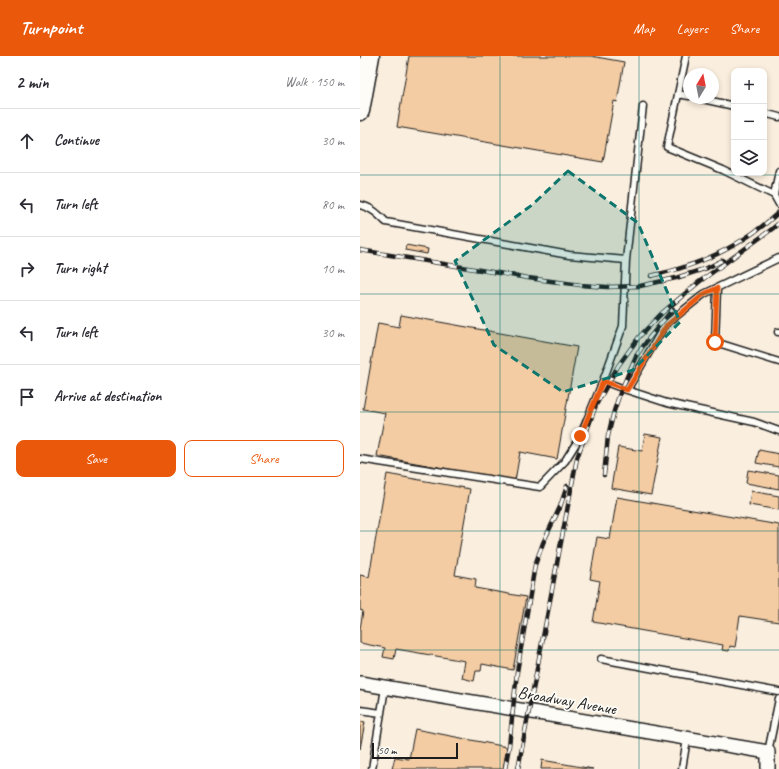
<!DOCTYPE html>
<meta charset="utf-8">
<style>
body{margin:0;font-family:Caveat,sans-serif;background:#f2f2f3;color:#2b2b33}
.controls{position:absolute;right:12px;top:12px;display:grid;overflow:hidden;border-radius:8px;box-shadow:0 2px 6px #0003}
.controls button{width:36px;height:36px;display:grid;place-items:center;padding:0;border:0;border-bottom:1px solid #e1e1e2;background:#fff;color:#2b2b33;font:20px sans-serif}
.compass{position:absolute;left:323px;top:12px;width:36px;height:36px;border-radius:50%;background:#fff;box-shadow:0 2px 6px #0003;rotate:10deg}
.scale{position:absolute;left:12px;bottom:10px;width:86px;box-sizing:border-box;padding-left:4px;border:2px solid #1c1c1c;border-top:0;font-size:11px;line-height:14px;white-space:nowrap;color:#1c1c1c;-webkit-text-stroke:3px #fdfcf7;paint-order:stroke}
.stop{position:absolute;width:12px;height:12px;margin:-9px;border:3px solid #ea580c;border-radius:50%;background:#fff}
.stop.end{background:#ea580c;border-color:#fff;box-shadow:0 1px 4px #0008}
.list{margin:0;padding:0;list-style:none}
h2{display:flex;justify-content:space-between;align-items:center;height:52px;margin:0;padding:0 16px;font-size:17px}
h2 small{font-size:13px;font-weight:400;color:#7c7c81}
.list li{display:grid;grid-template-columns:26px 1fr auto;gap:12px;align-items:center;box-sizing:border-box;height:64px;padding:0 16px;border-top:1px solid #e1e1e2}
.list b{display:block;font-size:15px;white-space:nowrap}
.list em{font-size:13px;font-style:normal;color:#7c7c81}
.actions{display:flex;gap:8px;padding:12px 16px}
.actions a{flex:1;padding:9px 0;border:1px solid #ea580c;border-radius:8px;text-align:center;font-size:14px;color:#ea580c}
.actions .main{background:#ea580c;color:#fff}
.icon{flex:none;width:22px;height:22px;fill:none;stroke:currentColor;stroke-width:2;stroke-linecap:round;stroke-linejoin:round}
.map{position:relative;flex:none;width:419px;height:713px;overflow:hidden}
header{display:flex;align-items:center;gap:24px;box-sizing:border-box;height:56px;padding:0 20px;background:#ea580c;color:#fff}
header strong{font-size:19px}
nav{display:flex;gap:22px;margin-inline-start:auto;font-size:14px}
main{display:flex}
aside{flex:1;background:#fff}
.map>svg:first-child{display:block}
.building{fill:#f3cca3;stroke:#1c1c1c}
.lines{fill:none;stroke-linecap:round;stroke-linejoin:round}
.service-casing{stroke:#1c1c1c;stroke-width:9}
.minor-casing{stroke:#1c1c1c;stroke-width:16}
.secondary-casing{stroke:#1c1c1c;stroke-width:21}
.service{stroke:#fdfcf7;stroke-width:6}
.minor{stroke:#fdfcf7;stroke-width:13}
.secondary{stroke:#fdfcf7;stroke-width:18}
.rail-casing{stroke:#1c1c1c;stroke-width:4.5}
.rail{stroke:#fdfcf7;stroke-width:3;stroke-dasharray:9;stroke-linecap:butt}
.route{stroke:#ea580c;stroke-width:5}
.marked{fill:#0f766e;fill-opacity:0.2;stroke:#0f766e;stroke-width:3;stroke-dasharray:8 5;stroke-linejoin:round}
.grid{fill:none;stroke:#0f766e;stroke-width:1;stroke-opacity:0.55}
.labels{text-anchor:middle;stroke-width:3.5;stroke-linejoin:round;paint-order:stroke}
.street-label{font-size:17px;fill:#1c1c1c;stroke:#fdfcf7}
</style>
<header>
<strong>Turnpoint</strong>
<nav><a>Map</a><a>Layers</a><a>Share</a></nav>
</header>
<main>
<aside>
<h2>2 min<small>Walk · 150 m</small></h2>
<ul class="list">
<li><svg class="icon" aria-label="ahead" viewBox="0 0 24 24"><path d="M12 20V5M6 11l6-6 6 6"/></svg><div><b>Continue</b></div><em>30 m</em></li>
<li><svg class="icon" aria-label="left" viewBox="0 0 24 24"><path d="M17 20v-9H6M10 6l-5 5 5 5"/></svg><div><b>Turn left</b></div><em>80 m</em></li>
<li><svg class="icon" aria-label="right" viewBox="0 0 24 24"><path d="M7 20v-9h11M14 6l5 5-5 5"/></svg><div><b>Turn right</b></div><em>10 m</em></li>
<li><svg class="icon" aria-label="left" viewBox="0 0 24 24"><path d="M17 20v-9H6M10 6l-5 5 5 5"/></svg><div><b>Turn left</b></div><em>30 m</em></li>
<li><svg class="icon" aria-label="arrive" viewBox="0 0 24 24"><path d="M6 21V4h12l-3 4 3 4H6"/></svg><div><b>Arrive at destination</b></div></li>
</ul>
<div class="actions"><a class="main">Save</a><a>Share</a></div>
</aside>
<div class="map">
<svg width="419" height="713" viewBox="0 0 419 713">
<rect width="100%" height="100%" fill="#faeede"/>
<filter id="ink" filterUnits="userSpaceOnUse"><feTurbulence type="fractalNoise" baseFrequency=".025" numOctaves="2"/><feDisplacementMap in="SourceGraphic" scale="8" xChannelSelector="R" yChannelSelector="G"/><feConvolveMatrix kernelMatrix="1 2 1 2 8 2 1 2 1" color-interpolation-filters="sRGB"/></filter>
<g filter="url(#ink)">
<path class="building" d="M 49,0 L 231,0 L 264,6 L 257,46 L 254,45 L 243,106 L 37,71 Z
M 46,189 L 68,193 L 67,198 L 45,194 Z
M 41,259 L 217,291 L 197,403 L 160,396 L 155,425 L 17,400 L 25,357 L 3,353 L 18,267 L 39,271 Z
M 285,378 L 302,381 L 291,439 L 251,432 L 258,391 L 282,395 Z
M 399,394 L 419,398 L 419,411 L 396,407 Z
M 388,414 L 419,419 L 419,433 L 386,427 Z
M 27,418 L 110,433 L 95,519 L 116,523 L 115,532 L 166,541 L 153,614 L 122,608 L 121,615 L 116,615 L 114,625 L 102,622 L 105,605 L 36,593 L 34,603 L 23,601 L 25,592 L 0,587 L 0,573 L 3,555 L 0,554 L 0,519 L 9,521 Z
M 391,435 L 419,440 L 419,454 L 389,449 Z
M 257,441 L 419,469 L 419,566 L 380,560 L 375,591 L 370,590 L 369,595 L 362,594 L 363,589 L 233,566 L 240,525 L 230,523 L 237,481 L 250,483 Z
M 0,665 L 5,666 L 0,693 Z
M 55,673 L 147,691 L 143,713 L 32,713 L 35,701 L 49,703 Z
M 182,704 L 233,713 L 181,713 Z"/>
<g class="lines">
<defs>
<path id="service" d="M 326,0 L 307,91 L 363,114 L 414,139 L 419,148
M 318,38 L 329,40
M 338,42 L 374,50
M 404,57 L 419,61
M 414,139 L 419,115
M 0,149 C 11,151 18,158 26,166 L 176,193 L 209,199 L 266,204 L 283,50
M 419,202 L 344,238 L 305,269 L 267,334 L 307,347 L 394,366 L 419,375
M 357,232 L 355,286 L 419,306
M 418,276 L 419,276
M 243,325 L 267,334
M 0,403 L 180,431 L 205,405 L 220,381 L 243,325 L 263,270 L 266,204
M 241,603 L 419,636
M 0,654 L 21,657
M 408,696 L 419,643
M 12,713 L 25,632
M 322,713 L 327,683"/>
<path id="minor" d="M 0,627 L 408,696 L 408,713"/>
<path id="secondary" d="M 0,55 L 10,0"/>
</defs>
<use href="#service" class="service-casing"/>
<use href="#minor" class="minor-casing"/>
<use href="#secondary" class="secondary-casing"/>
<use href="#service" class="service"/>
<use href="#minor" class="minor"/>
<use href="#secondary" class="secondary"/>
<defs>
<path id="rail" d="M 0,194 L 168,222 L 221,229 L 247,231 L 280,230 L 316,222 L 347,212 L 363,204
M 291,220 C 302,217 313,215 324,211 C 359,200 392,181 419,156
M 244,419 L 248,380 L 254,355 L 260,337 L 276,300 L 289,282 L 313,253
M 145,713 L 149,690 L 157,616 L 175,509 L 183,487 L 200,451 L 207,430
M 158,713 L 217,402 L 236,349 L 258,310 L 279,281 L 302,257 L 339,226 L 412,173 L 419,167"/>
</defs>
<use href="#rail" class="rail-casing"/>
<use href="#rail" class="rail"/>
</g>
</g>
<g class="lines" filter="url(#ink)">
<path class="route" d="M 220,380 L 243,325 L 267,334 L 306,270 L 344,238 L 357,232 L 355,286"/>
</g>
<path class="marked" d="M 208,115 L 278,167 L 320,266 L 273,314 L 203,336 L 134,289 L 95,205 L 172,149 Z"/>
<path class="grid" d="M 140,0 L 140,713M 279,0 L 279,713M 0,119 L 419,119M 0,238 L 419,238M 0,356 L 419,356M 0,475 L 419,475M 0,594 L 419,594"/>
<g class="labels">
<g class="street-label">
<text transform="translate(207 644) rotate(10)" y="6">Broadway Avenue</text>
</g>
</g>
</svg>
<div class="controls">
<button>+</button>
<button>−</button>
<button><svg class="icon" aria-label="layers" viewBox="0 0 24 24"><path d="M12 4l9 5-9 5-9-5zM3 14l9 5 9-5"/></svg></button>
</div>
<svg class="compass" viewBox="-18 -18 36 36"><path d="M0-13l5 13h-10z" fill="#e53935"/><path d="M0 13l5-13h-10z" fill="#7c7c81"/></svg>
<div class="scale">50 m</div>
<div class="stop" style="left:355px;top:286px"></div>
<div class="stop end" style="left:220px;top:380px"></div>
</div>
</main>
